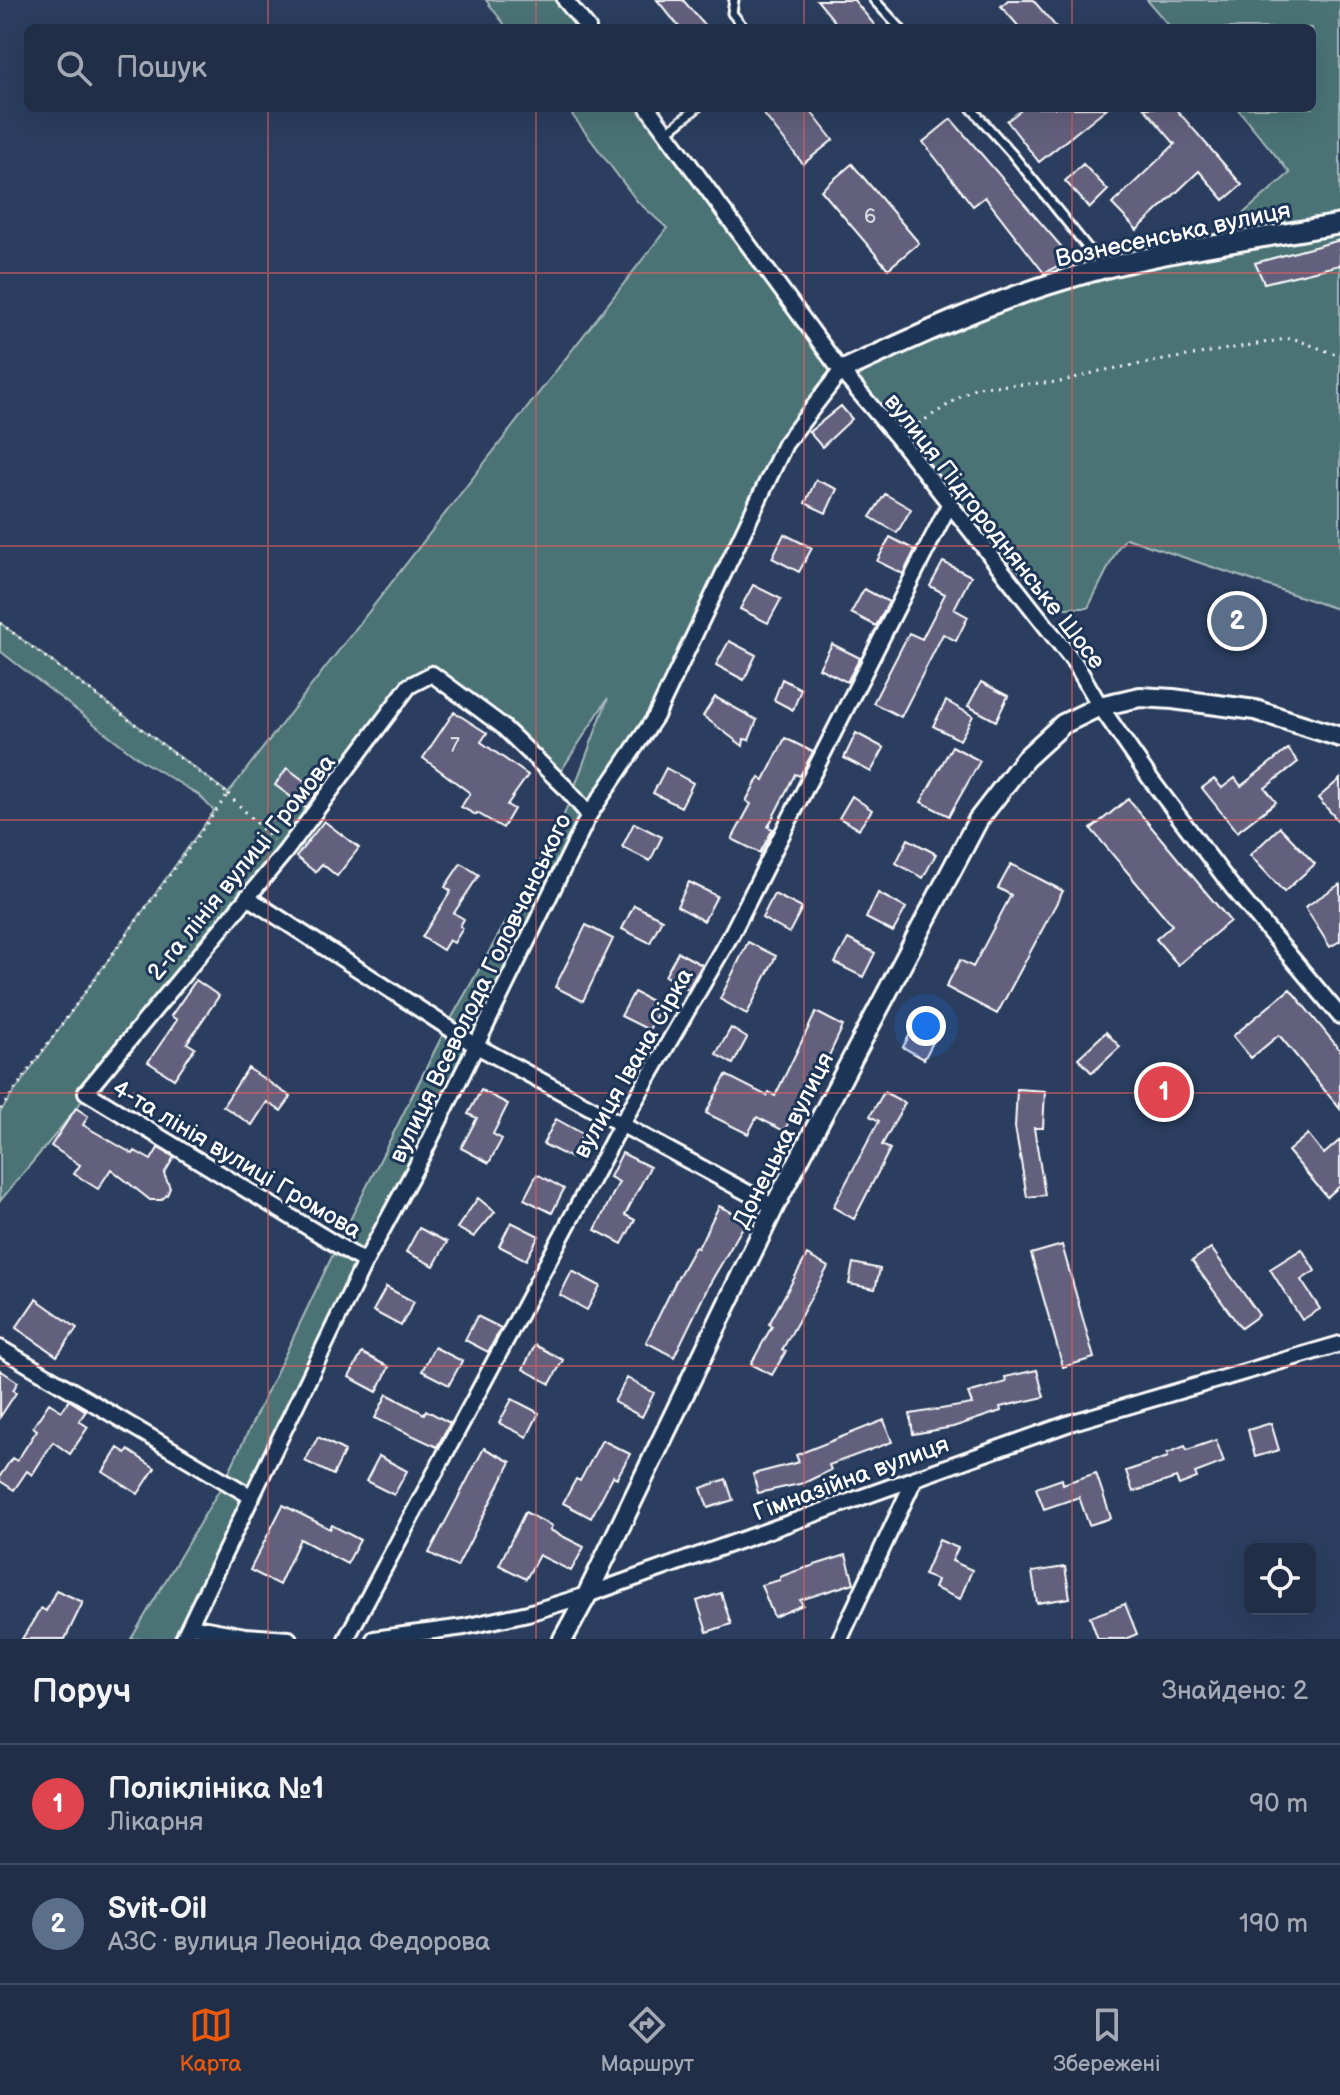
<!DOCTYPE html>
<html lang="uk">
<meta charset="utf-8">
<style>
body{margin:0;font-family:"Balsamiq Sans",sans-serif;background:#28364e;color:#f1f3f6}
.controls{position:absolute;right:24px;bottom:24px;display:grid;overflow:hidden;border-radius:12px;box-shadow:0 8px 32px #0002}
.controls button{width:72px;height:72px;display:grid;place-items:center;padding:0;border:0;border-bottom:2px solid #3d4a60;background:#202e47;color:#f1f3f6;font:40px sans-serif}
.you{position:absolute;left:926px;top:1026px;width:28px;height:28px;margin:-20px;border:6px solid #fff;border-radius:50%;background:#1a73e8;box-shadow:0 0 0 12px #1a73e833}
.badge{display:grid;place-items:center;width:52px;height:52px;border-radius:50%;background:#ea580c;color:#fff;font-size:26px;font-weight:700}
.pin{position:absolute;translate:-50% -50%;border:4px solid #fff;box-shadow:0 2px 8px #0006}
.list{margin:0;padding:0;list-style:none}
h2{display:flex;justify-content:space-between;align-items:center;height:104px;margin:0;padding:0 32px;font-size:34px}
h2 small{font-size:26px;font-weight:400;color:#a2a8b4}
.list li{display:grid;grid-template-columns:52px 1fr auto;gap:24px;align-items:center;box-sizing:border-box;height:120px;padding:0 32px;border-top:2px solid #3d4a60}
.list b{display:block;font-size:30px;white-space:nowrap}
.list p{margin:0;font-size:26px;white-space:nowrap;color:#a2a8b4}
.list em{font-size:26px;font-style:normal;color:#a2a8b4}
.icon{flex:none;width:44px;height:44px;fill:none;stroke:currentColor;stroke-width:2;stroke-linecap:round;stroke-linejoin:round}
.map{position:relative;flex:none;width:1340px;height:1639px;overflow:hidden}
.search{position:absolute;background:#202e47;box-shadow:0 8px 32px #0002;left:24px;right:24px;top:24px;height:88px;display:flex;align-items:center;gap:20px;box-sizing:border-box;padding:0 28px;border-radius:12px;color:#a2a8b4;font-size:30px}
.sheet{height:344px;background:#202e47}
nav{display:flex;justify-content:space-around;align-items:center;box-sizing:border-box;height:112px;border-top:2px solid #3d4a60;background:#202e47;font-size:22px;color:#a2a8b4}
nav a{display:grid;justify-items:center;gap:4px}
nav .on{color:#ea580c}
.map>svg:first-child{display:block}
.green{fill:#4c7376;stroke:#a6b9ba;stroke-width:2}
.building{fill:#63607e;stroke:#fff;stroke-width:2}
.lines{fill:none;stroke-linecap:round;stroke-linejoin:round}
.service-casing{stroke:#fff;stroke-width:13}
.minor-casing{stroke:#fff;stroke-width:20}
.tertiary-casing{stroke:#fff;stroke-width:24}
.path{stroke:#fff;stroke-width:3;stroke-dasharray:2 6;stroke-linecap:butt}
.service{stroke:#1d3557;stroke-width:7}
.minor{stroke:#1d3557;stroke-width:14}
.tertiary{stroke:#1d3557;stroke-width:18}
.grid{fill:none;stroke:#e05e5e;stroke-width:2;stroke-opacity:0.55}
.labels{text-anchor:middle;stroke-width:6;stroke-linejoin:round;paint-order:stroke}
.number-label{font-size:20px;fill:#d8d7df}
.street-label{font-size:24px;fill:#fff;stroke:#1d3557}
</style>
<div class="map">
<svg width="1340" height="1639" viewBox="0 0 1340 1639">
<rect width="100%" height="100%" fill="#2b3e5f"/>
<filter id="ink" filterUnits="userSpaceOnUse"><feTurbulence type="fractalNoise" baseFrequency=".0125" numOctaves="2"/><feDisplacementMap in="SourceGraphic" scale="16" xChannelSelector="R" yChannelSelector="G"/><feConvolveMatrix kernelMatrix="1 2 1 2 8 2 1 2 1" color-interpolation-filters="sRGB"/></filter>
<g filter="url(#ink)">
<path class="green" d="M 486,0 L 565,0 L 588,28 L 507,28 Z
M 1147,0 L 1340,0 L 1340,610 L 1126,538 L 1118,548 L 1088,608 L 1058,608 L 949,505 L 841,371 L 785,444 L 656,716 L 589,815 L 183,1639 L 131,1639 L 224,1482 L 337,1246 L 447,1026 L 559,828 L 608,698 L 561,771 L 433,675 L 409,686 L 55,1135 L 0,1201 L 0,1112 L 214,811 L 199,795 L 142,761 L 0,651 L 0,623 L 228,793 L 667,228 L 637,201 L 567,108 L 648,108 L 841,371 L 1003,300 L 1202,249 L 1290,173 L 1237,108 L 1312,108 L 1312,28 L 1171,28 Z"/>
<path class="building" d="M 657,0 L 683,0 L 707,28 L 680,28 Z
M 817,0 L 854,0 L 877,28 L 840,28 Z
M 1008,0 L 1033,0 L 1057,28 L 1020,28 L 1001,6 Z
M 759,108 L 808,108 L 833,140 L 803,164 Z
M 1024,108 L 1107,108 L 1039,162 L 1007,121 Z
M 1144,108 L 1175,108 L 1242,185 L 1224,200 L 1199,171 L 1137,230 L 1112,204 L 1175,144 Z
M 951,119 L 1072,259 L 1044,273 L 985,197 L 973,206 L 923,142 Z
M 852,164 L 919,243 L 888,269 L 821,190 Z
M 1083,164 L 1108,190 L 1090,208 L 1065,181 Z
M 1340,240 L 1340,265 L 1264,283 L 1255,263 Z
M 841,406 L 852,419 L 822,447 L 809,432 Z
M 816,480 L 837,489 L 826,513 L 805,503 Z
M 885,494 L 911,509 L 897,533 L 870,517 Z
M 784,534 L 812,548 L 799,572 L 772,558 Z
M 890,537 L 915,550 L 903,574 L 877,561 Z
M 943,562 L 971,576 L 954,609 L 968,617 L 956,641 L 943,634 L 901,717 L 873,703 L 909,633 L 922,639 L 945,594 L 930,586 Z
M 753,585 L 781,599 L 768,623 L 740,609 Z
M 864,589 L 889,602 L 876,626 L 851,613 Z
M 729,641 L 756,655 L 744,680 L 716,665 Z
M 832,644 L 860,658 L 847,682 L 819,668 Z
M 782,679 L 801,689 L 793,710 L 774,700 Z
M 981,682 L 1008,696 L 996,721 L 968,706 Z
M 715,697 L 757,720 L 749,740 L 744,739 L 743,746 L 703,716 Z
M 946,701 L 973,716 L 960,740 L 933,726 Z
M 454,712 L 487,733 L 481,742 L 528,775 L 507,805 L 514,809 L 503,828 L 477,813 L 476,815 L 461,807 L 470,793 L 423,758 Z
M 856,733 L 884,748 L 871,772 L 844,758 Z
M 785,738 L 813,752 L 800,776 L 795,774 L 768,827 L 773,829 L 760,853 L 732,839 L 751,804 L 746,801 L 759,777 L 764,780 Z
M 952,746 L 980,761 L 949,816 L 921,802 Z
M 1288,749 L 1298,762 L 1265,788 L 1276,802 L 1237,832 L 1202,788 L 1214,779 L 1222,788 L 1235,778 L 1241,786 Z
M 287,768 L 318,791 L 306,808 L 275,785 Z
M 666,768 L 693,783 L 681,807 L 653,793 Z
M 1340,779 L 1340,823 L 1318,798 Z
M 852,796 L 872,810 L 859,829 L 839,818 Z
M 1128,799 L 1230,921 L 1178,965 L 1156,939 L 1172,925 L 1091,829 Z
M 324,821 L 359,848 L 337,876 L 322,864 L 315,872 L 296,857 Z
M 634,823 L 662,837 L 650,861 L 622,847 Z
M 1280,827 L 1315,864 L 1284,892 L 1250,855 Z
M 908,839 L 936,854 L 923,878 L 896,863 Z
M 461,863 L 479,875 L 454,913 L 464,919 L 460,926 L 463,928 L 454,943 L 449,940 L 443,950 L 422,937 L 451,891 L 445,887 Z
M 1011,864 L 1063,891 L 997,1014 L 946,987 L 960,960 L 973,967 L 1011,895 L 998,888 Z
M 689,882 L 717,896 L 704,921 L 677,906 Z
M 1340,884 L 1340,941 L 1330,947 L 1305,907 Z
M 878,893 L 906,908 L 893,932 L 866,918 Z
M 774,894 L 802,908 L 789,933 L 762,918 Z
M 634,905 L 662,919 L 650,943 L 622,929 Z
M 586,925 L 613,939 L 583,1001 L 555,987 Z
M 848,939 L 875,953 L 863,977 L 835,963 Z
M 748,942 L 776,956 L 747,1014 L 720,999 Z
M 678,952 L 702,965 L 688,989 L 665,976 Z
M 196,980 L 219,996 L 187,1043 L 195,1048 L 174,1079 L 148,1062 L 177,1020 L 171,1016 Z
M 1290,989 L 1340,1050 L 1340,1109 L 1279,1035 L 1251,1058 L 1233,1036 Z
M 634,992 L 661,1006 L 649,1030 L 621,1016 Z
M 816,1012 L 843,1026 L 810,1096 L 804,1093 L 784,1131 L 757,1117 L 748,1134 L 706,1113 L 726,1075 L 767,1096 L 769,1092 L 775,1096 Z
M 916,1023 L 937,1035 L 924,1059 L 903,1047 Z
M 731,1028 L 747,1038 L 733,1064 L 716,1054 Z
M 1106,1032 L 1120,1047 L 1092,1073 L 1078,1058 Z
M 248,1068 L 291,1097 L 281,1111 L 267,1102 L 252,1125 L 223,1106 Z
M 1017,1089 L 1045,1091 L 1043,1128 L 1034,1128 L 1045,1195 L 1027,1197 L 1015,1127 Z
M 481,1090 L 508,1104 L 493,1134 L 502,1139 L 489,1163 L 461,1148 L 477,1118 L 468,1114 Z
M 884,1092 L 905,1103 L 882,1145 L 890,1149 L 854,1219 L 833,1207 L 879,1121 L 870,1116 Z
M 76,1108 L 88,1116 L 83,1125 L 133,1154 L 135,1151 L 151,1160 L 158,1148 L 174,1157 L 164,1174 L 170,1188 L 167,1195 L 161,1200 L 150,1200 L 111,1169 L 98,1189 L 74,1174 L 80,1165 L 51,1146 Z
M 556,1119 L 583,1134 L 571,1158 L 543,1144 Z
M 1308,1134 L 1324,1154 L 1340,1140 L 1340,1186 L 1327,1197 L 1288,1151 Z
M 622,1153 L 650,1167 L 625,1215 L 635,1220 L 622,1244 L 595,1230 L 619,1182 L 610,1177 Z
M 537,1174 L 564,1189 L 552,1213 L 524,1199 Z
M 478,1198 L 495,1212 L 474,1237 L 457,1228 Z
M 719,1206 L 747,1220 L 709,1285 L 674,1357 L 646,1342 L 677,1279 L 695,1247 L 698,1248 Z
M 511,1222 L 539,1236 L 526,1260 L 499,1246 Z
M 419,1228 L 447,1242 L 434,1266 L 406,1252 Z
M 1062,1245 L 1094,1358 L 1063,1367 L 1031,1254 Z
M 1211,1248 L 1259,1315 L 1241,1328 L 1192,1261 Z
M 1302,1249 L 1315,1271 L 1301,1280 L 1320,1309 L 1302,1320 L 1270,1269 Z
M 807,1255 L 828,1267 L 782,1350 L 786,1351 L 772,1375 L 751,1364 L 772,1326 L 769,1324 Z
M 853,1263 L 880,1269 L 875,1289 L 849,1284 Z
M 572,1271 L 600,1286 L 587,1310 L 560,1295 Z
M 386,1287 L 414,1302 L 401,1326 L 373,1311 Z
M 36,1299 L 77,1328 L 57,1356 L 16,1328 Z
M 477,1316 L 501,1328 L 488,1352 L 465,1340 Z
M 535,1345 L 563,1360 L 550,1384 L 523,1369 Z
M 434,1347 L 462,1361 L 449,1385 L 422,1371 Z
M 362,1353 L 389,1367 L 377,1392 L 349,1377 Z
M 0,1370 L 18,1382 L 13,1390 L 16,1393 L 0,1417 Z
M 1037,1370 L 1044,1397 L 1000,1407 L 1001,1411 L 953,1427 L 913,1434 L 910,1414 L 972,1404 L 968,1393 L 1006,1382 L 1005,1377 Z
M 627,1378 L 654,1393 L 642,1417 L 614,1402 Z
M 387,1394 L 424,1414 L 426,1410 L 450,1423 L 437,1447 L 375,1418 Z
M 512,1399 L 539,1413 L 527,1437 L 499,1423 Z
M 69,1400 L 86,1411 L 79,1421 L 88,1427 L 70,1454 L 53,1442 L 32,1475 L 27,1471 L 14,1490 L 0,1481 L 0,1476 L 12,1458 L 17,1461 L 37,1430 L 33,1427 L 49,1403 L 62,1411 Z
M 884,1420 L 892,1442 L 829,1465 L 831,1470 L 804,1483 L 758,1493 L 753,1474 L 799,1462 L 796,1455 Z
M 1271,1423 L 1279,1450 L 1255,1457 L 1248,1430 Z
M 318,1437 L 345,1451 L 333,1475 L 305,1461 Z
M 602,1440 L 630,1454 L 617,1478 L 613,1476 L 591,1518 L 563,1503 L 576,1479 L 580,1481 Z
M 1216,1440 L 1224,1462 L 1195,1473 L 1197,1478 L 1179,1485 L 1176,1478 L 1133,1492 L 1126,1471 L 1168,1457 L 1167,1453 L 1185,1446 L 1187,1450 Z
M 118,1448 L 126,1453 L 128,1450 L 155,1468 L 138,1494 L 103,1472 Z
M 484,1448 L 511,1462 L 457,1567 L 429,1553 Z
M 379,1456 L 407,1471 L 394,1495 L 366,1481 Z
M 1096,1473 L 1111,1518 L 1089,1525 L 1079,1497 L 1044,1509 L 1036,1488 L 1062,1479 L 1063,1484 Z
M 726,1479 L 733,1500 L 708,1508 L 701,1488 Z
M 283,1505 L 330,1529 L 332,1525 L 360,1540 L 347,1564 L 300,1539 L 279,1585 L 250,1570 Z
M 525,1512 L 552,1526 L 550,1530 L 584,1547 L 571,1571 L 539,1555 L 526,1579 L 499,1565 Z
M 939,1540 L 958,1548 L 952,1561 L 972,1570 L 960,1599 L 934,1588 L 937,1580 L 924,1575 Z
M 846,1555 L 854,1583 L 800,1600 L 803,1605 L 774,1617 L 761,1585 L 780,1580 L 780,1577 L 793,1572 Z
M 1065,1567 L 1070,1598 L 1037,1603 L 1032,1572 Z
M 56,1590 L 83,1602 L 65,1639 L 22,1639 L 41,1608 L 46,1611 Z
M 721,1593 L 731,1624 L 707,1632 L 697,1601 Z
M 1125,1604 L 1137,1634 L 1125,1639 L 1098,1639 L 1090,1617 Z"/>
<g class="lines">
<defs>
<path id="service" d="M 734,0 L 732,13 L 744,28
M 874,0 L 900,28
M 971,108 L 1013,155 L 1103,267
M 667,132 L 697,108"/>
<path id="minor" d="M 565,0 L 588,28
M 648,108 L 841,371 L 897,437 L 1075,663 L 1100,706 L 1149,777 L 1232,887 L 1340,1016
M 247,897 L 475,1045 L 774,1207
M 365,1262 L 86,1092 L 285,852 L 409,686 L 432,674 L 501,725 L 565,787 L 589,815
M 0,1348 L 252,1497
M 190,1626 L 245,1636 L 289,1639
M 183,1639 L 365,1262 L 424,1152 L 589,815 L 656,716 L 785,444 L 841,371
M 346,1639 L 621,1125 L 732,933 L 949,505
M 374,1639 L 464,1627 L 528,1613 L 587,1595 L 1073,1422 L 1340,1344
M 840,1639 L 915,1478"/>
<path id="tertiary" d="M 841,371 C 913,338 984,304 1060,281 C 1150,252 1247,241 1340,224
M 563,1639 L 587,1595 L 774,1207 L 978,820 L 1025,759 L 1063,724 L 1100,706 L 1140,697 L 1173,699 L 1255,710 L 1340,737"/>
</defs>
<use href="#service" class="service-casing"/>
<use href="#minor" class="minor-casing"/>
<use href="#tertiary" class="tertiary-casing"/>
<path class="path" d="M 912,428 L 976,387 L 1060,382 L 1100,371 L 1292,338 L 1340,356
M 0,623 L 228,794 L 0,1110
M 228,794 L 273,840"/>
<use href="#service" class="service"/>
<use href="#minor" class="minor"/>
<use href="#tertiary" class="tertiary"/>
</g>
</g>
<path class="grid" d="M 268,0 L 268,28M 536,0 L 536,28M 804,0 L 804,28M 1072,0 L 1072,28M 268,108 L 268,1639M 536,108 L 536,1639M 804,108 L 804,1639M 1072,108 L 1072,1639M 0,273 L 1340,273M 0,546 L 1340,546M 0,820 L 1340,820M 0,1093 L 1340,1093M 0,1366 L 1340,1366"/>
<g class="labels">
<g class="number-label">
<text x="870" y="223">6</text>
<text x="455" y="752">7</text>
</g>
<g class="street-label">
<text transform="translate(1173 234) rotate(-12)" y="8">Вознесенська вулиця</text>
<text transform="translate(995 531) rotate(52)" y="8">вулиця Підгороднянське Шосе</text>
<text transform="translate(241 867) rotate(-51)" y="8">2-га лінія вулиці Громова</text>
<text transform="translate(480 988) rotate(-64)" y="8">вулиця Всеволода Головчанського</text>
<text transform="translate(633 1063) rotate(-60)" y="8">вулиця Івана Сірка</text>
<text transform="translate(783 1140) rotate(-63)" y="8">Донецька вулиця</text>
<text transform="translate(237 1159) rotate(31)" y="8">4-та лінія вулиці Громова</text>
<text transform="translate(851 1478) rotate(-20)" y="8">Гімназійна вулиця</text>
</g>
</g>
</svg>
<div class="controls">
<button><svg class="icon" aria-label="locate" viewBox="0 0 24 24"><circle cx="12" cy="12" r="6"/><path d="M12 2v4M12 18v4M2 12h4M18 12h4"/></svg></button>
</div>
<div class="you"></div>
<div class="pin badge" style="left:1164px;top:1092px;background:#e0444e">1</div>
<div class="pin badge" style="left:1237px;top:621px;background:#5c6f8a">2</div>
<div class="search"><svg class="icon" aria-label="search" viewBox="0 0 24 24"><circle cx="10" cy="10" r="6"/><path d="M15 15l6 6"/></svg>Пошук</div>
</div>
<section class="sheet">
<h2>Поруч<small>Знайдено: 2</small></h2>
<ul class="list">
<li><span class="badge" style="background:#e0444e">1</span><div><b>Поліклініка №1</b><p>Лікарня</p></div><em>90 m</em></li>
<li><span class="badge" style="background:#5c6f8a">2</span><div><b>Svit-Oil</b><p>АЗС · вулиця Леоніда Федорова</p></div><em>190 m</em></li>
</ul>
</section>
<nav>
<a class="on"><svg class="icon" aria-label="map" viewBox="0 0 24 24"><path d="M3 6l6-2 6 2 6-2v14l-6 2-6-2-6 2zM9 4v14M15 6v14"/></svg>Карта</a>
<a><svg class="icon" aria-label="directions" viewBox="0 0 24 24"><path d="M12 3l9 9-9 9-9-9zM9 14v-3h6M13 9l2 2-2 2"/></svg>Маршрут</a>
<a><svg class="icon" aria-label="saved" viewBox="0 0 24 24"><path d="M7 4h10v16l-5-4-5 4z"/></svg>Збережені</a>
</nav>
